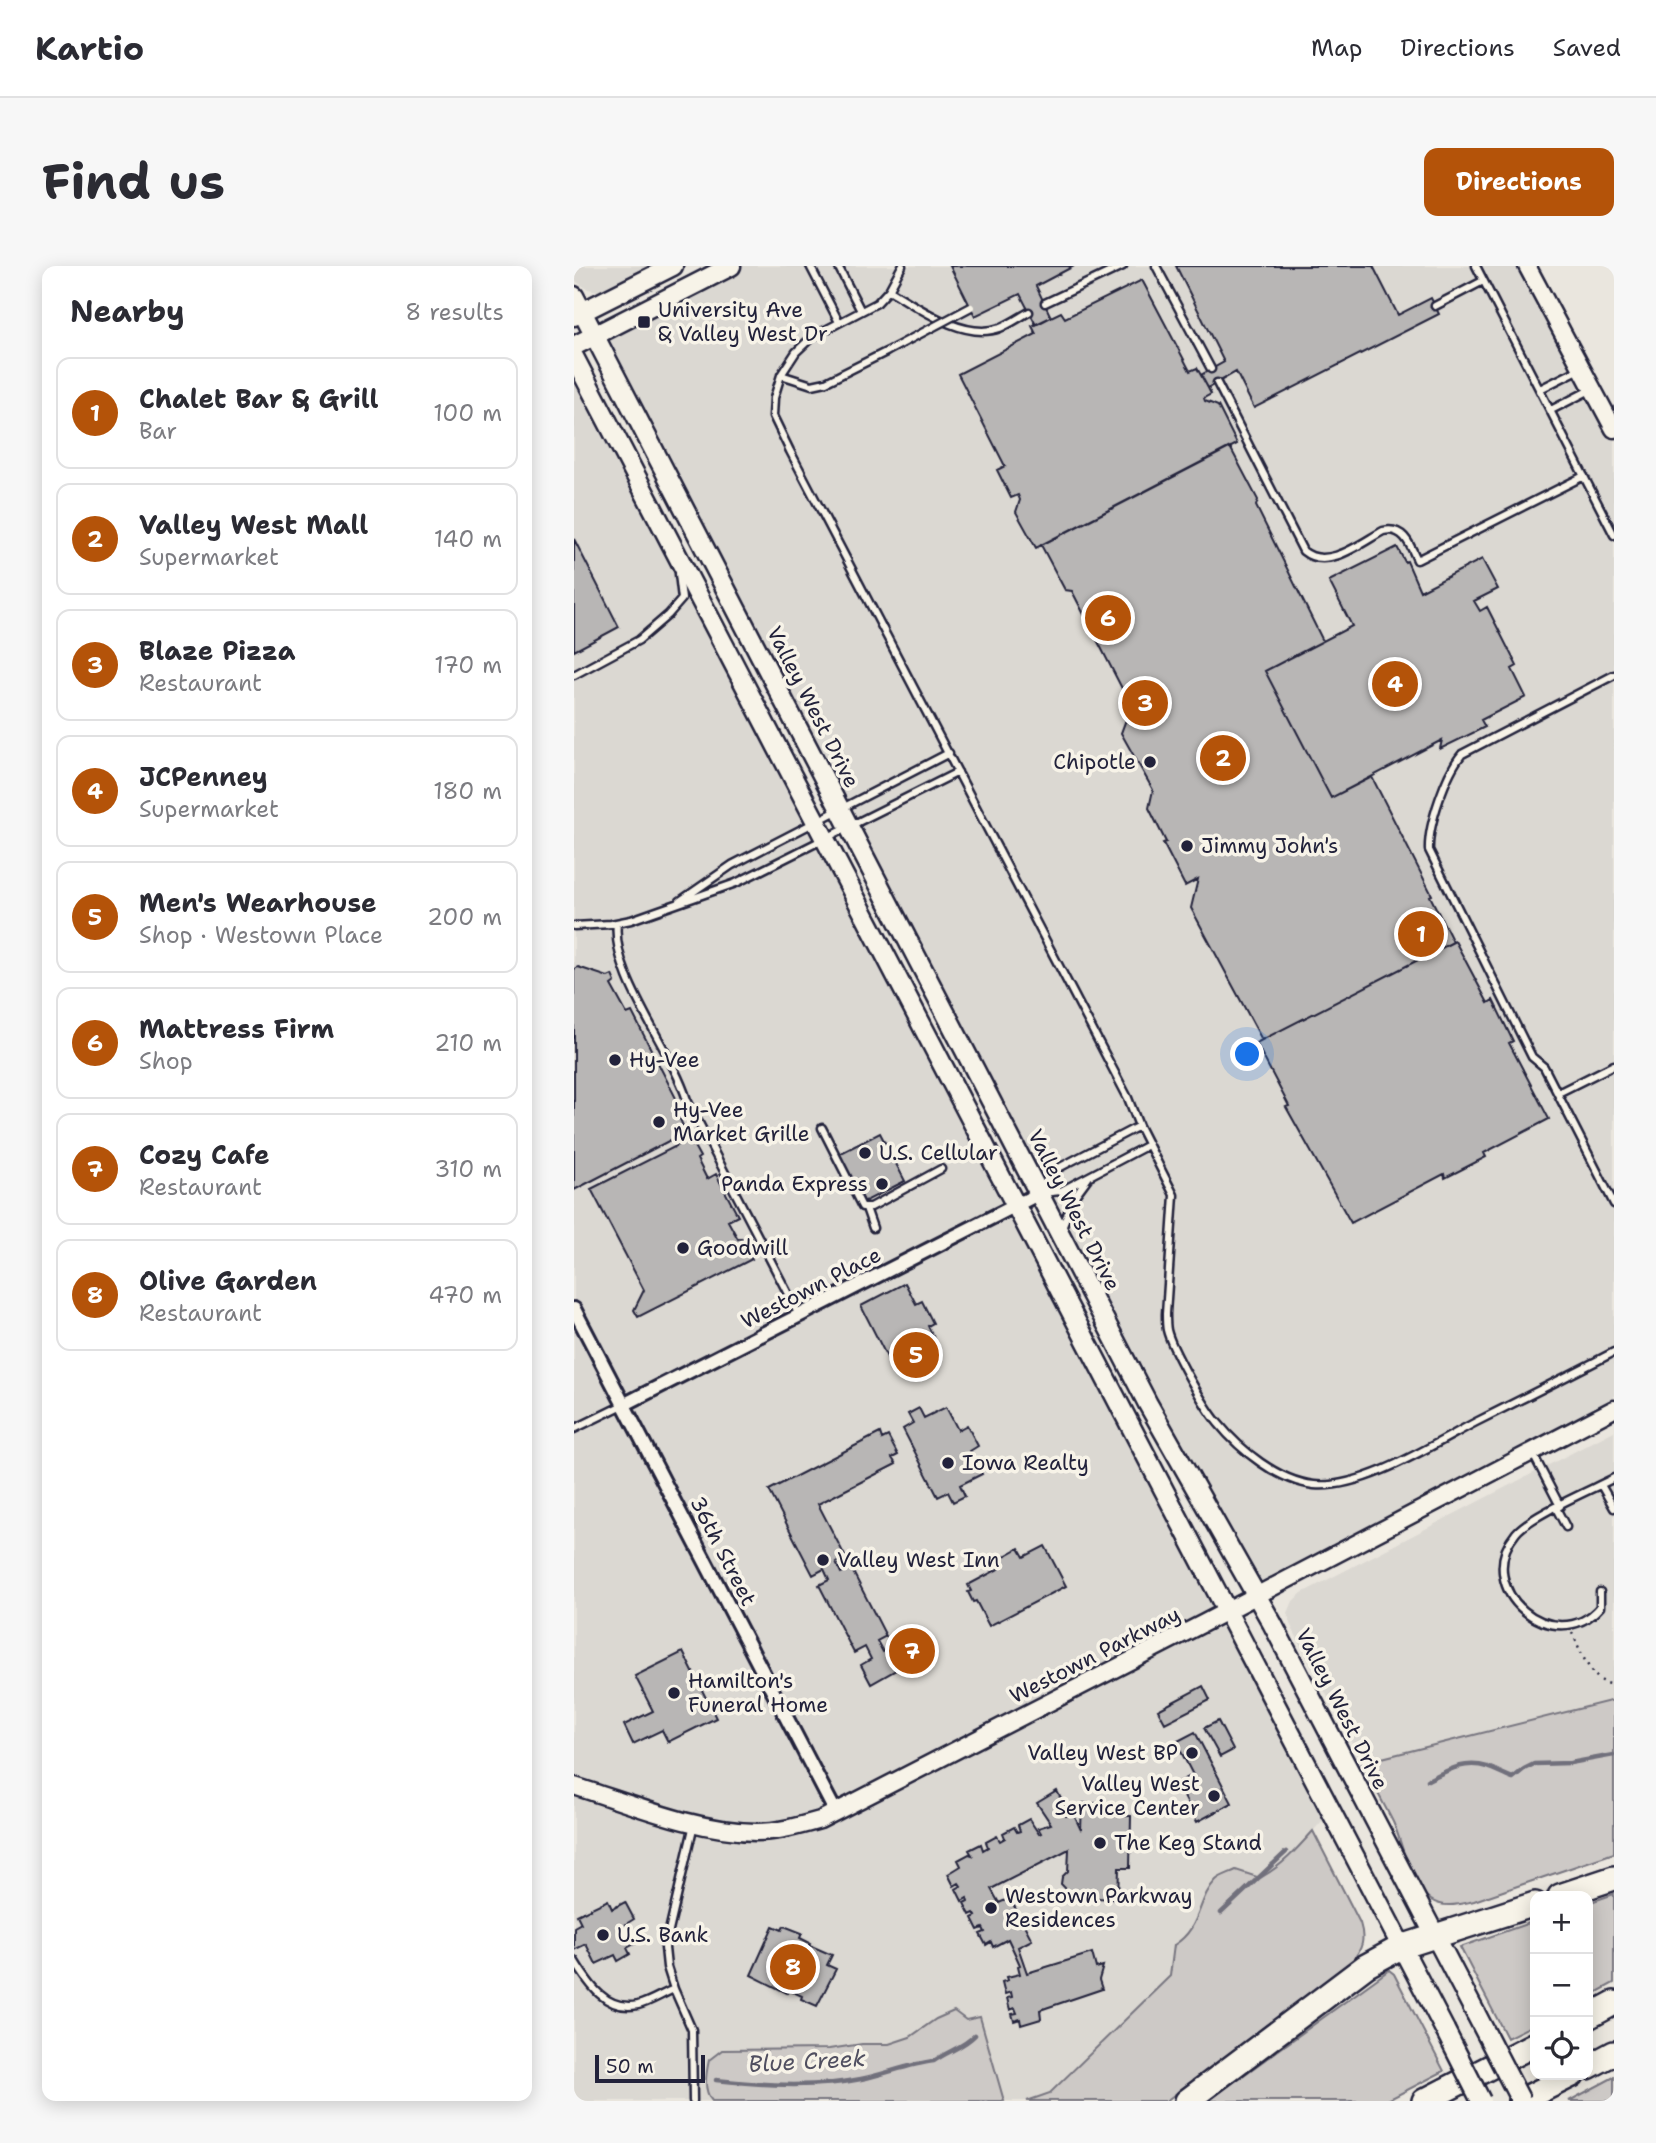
<!DOCTYPE html>
<meta charset="utf-8">
<style>
body{margin:0;font-family:"Shantell Sans",sans-serif;background:#f7f7f7;color:#2b2b33}
.controls{position:absolute;right:21px;bottom:21px;display:grid;overflow:hidden;border-radius:14px;box-shadow:0 4px 18px #0003}
.controls button{width:63px;height:63px;display:grid;place-items:center;padding:0;border:0;border-bottom:2px solid #e1e1e2;background:#fff;color:#2b2b33;font:35px sans-serif}
.scale{position:absolute;left:21px;bottom:18px;width:110px;box-sizing:border-box;padding-left:7px;border:4px solid #22223b;border-top:0;font-size:19px;line-height:24px;white-space:nowrap;color:#22223b;-webkit-text-stroke:5px #f7f3e8;paint-order:stroke}
.you{position:absolute;left:674px;top:789px;width:24px;height:24px;margin:-18px;border:5px solid #fff;border-radius:50%;background:#1a73e8;box-shadow:0 0 0 10px #1a73e833}
.badge{display:grid;place-items:center;width:46px;height:46px;border-radius:50%;background:#b45309;color:#fff;font-size:23px;font-weight:700}
.pin{position:absolute;translate:-50% -50%;border:4px solid #fff;box-shadow:0 2px 7px #0006}
.list{margin:0;padding:0;list-style:none}
h2{display:flex;justify-content:space-between;align-items:center;height:91px;margin:0;padding:0 28px;font-size:30px}
h2 small{font-size:23px;font-weight:400;color:#7c7c81}
.list li{display:grid;grid-template-columns:46px 1fr auto;gap:21px;align-items:center;box-sizing:border-box;height:112px;margin:0 14px 14px;padding:0 14px;border:2px solid #e1e1e2;border-radius:14px}
.list b{display:block;font-size:26px;white-space:nowrap}
.list p{margin:0;font-size:23px;white-space:nowrap;color:#7c7c81}
.list em{font-size:23px;font-style:normal;color:#7c7c81}
.icon{flex:none;width:38px;height:38px;fill:none;stroke:currentColor;stroke-width:2;stroke-linecap:round;stroke-linejoin:round}
.map{position:relative;flex:none;width:1040px;height:1835px;overflow:hidden;border-radius:14px}
header{display:flex;align-items:center;gap:42px;box-sizing:border-box;height:98px;padding:0 35px;background:#fff;border-bottom:2px solid #e1e1e2}
header strong{font-size:33px}
nav{display:flex;gap:38px;margin-inline-start:auto;font-size:24px}
.intro{display:flex;align-items:center;justify-content:space-between;box-sizing:border-box;height:168px;padding:0 42px}
h1{margin:0;font-size:49px}
.button{padding:18px 32px;border-radius:14px;background:#b45309;color:#fff;font-size:24px;font-weight:700}
main{display:flex;gap:42px;padding:0 42px}
aside{flex:1;background:#fff;border-radius:14px;box-shadow:0 4px 18px #0003}
.map>svg:first-child{display:block}
.built{fill:#dbd8d2}
.green{fill:#cdc9c6;stroke:#787680;stroke-width:2}
.lines{fill:none;stroke-linecap:round;stroke-linejoin:round}
.stream{stroke:#716f7b;stroke-width:4.5}
.building{fill:#b8b6b5;stroke:#22223b;stroke-width:2}
.service-casing{stroke:#22223b;stroke-width:11}
.minor-casing{stroke:#22223b;stroke-width:18}
.tertiary-casing{stroke:#22223b;stroke-width:21}
.secondary-casing{stroke:#22223b;stroke-width:23}
.motorway-casing{stroke:#22223b;stroke-width:28}
.path{stroke:#22223b;stroke-width:2.5;stroke-dasharray:2 5;stroke-linecap:butt}
.service{stroke:#f7f3e8;stroke-width:6}
.minor{stroke:#f7f3e8;stroke-width:12}
.tertiary{stroke:#f7f3e8;stroke-width:16}
.secondary{stroke:#f7f3e8;stroke-width:18}
.motorway{stroke:#f7f3e8;stroke-width:23}
.service-bridge-casing{stroke:#22223b;stroke-width:11;stroke-linecap:butt}
.secondary-bridge-casing{stroke:#22223b;stroke-width:23;stroke-linecap:butt}
.service-bridge{stroke:#f7f3e8;stroke-width:6}
.secondary-bridge{stroke:#f7f3e8;stroke-width:18}
.poi-dot{fill:#22223b;stroke:#f7f3e8;stroke-width:2.5}
.labels{text-anchor:middle;stroke-width:7;stroke-linejoin:round;paint-order:stroke}
.poi-label{font-size:21px;fill:#22223b;stroke:#f7f3e8;text-anchor:start}
.street-label{font-size:21px;fill:#22223b;stroke:#f7f3e8}
.water-label{font-size:23px;font-style:italic;fill:#504f60;stroke:#f7f3e8}
</style>
<header>
<strong>Kartio</strong>
<nav><a>Map</a><a>Directions</a><a>Saved</a></nav>
</header>
<div class="intro"><h1>Find us</h1><a class="button">Directions</a></div>
<main>
<aside>
<h2>Nearby<small>8 results</small></h2>
<ul class="list">
<li><span class="badge">1</span><div><b>Chalet Bar &amp; Grill</b><p>Bar</p></div><em>100 m</em></li>
<li><span class="badge">2</span><div><b>Valley West Mall</b><p>Supermarket</p></div><em>140 m</em></li>
<li><span class="badge">3</span><div><b>Blaze Pizza</b><p>Restaurant</p></div><em>170 m</em></li>
<li><span class="badge">4</span><div><b>JCPenney</b><p>Supermarket</p></div><em>180 m</em></li>
<li><span class="badge">5</span><div><b>Men's Wearhouse</b><p>Shop · Westown Place</p></div><em>200 m</em></li>
<li><span class="badge">6</span><div><b>Mattress Firm</b><p>Shop</p></div><em>210 m</em></li>
<li><span class="badge">7</span><div><b>Cozy Cafe</b><p>Restaurant</p></div><em>310 m</em></li>
<li><span class="badge">8</span><div><b>Olive Garden</b><p>Restaurant</p></div><em>470 m</em></li>
</ul>
</aside>
<div class="map">
<svg width="1040" height="1835" viewBox="0 0 1040 1835">
<rect width="100%" height="100%" fill="#eae6de"/>
<filter id="ink" filterUnits="userSpaceOnUse"><feTurbulence type="fractalNoise" baseFrequency=".0143" numOctaves="2"/><feDisplacementMap in="SourceGraphic" scale="14" xChannelSelector="R" yChannelSelector="G"/><feConvolveMatrix kernelMatrix="1 2 1 2 8 2 1 2 1" color-interpolation-filters="sRGB"/></filter>
<g filter="url(#ink)">
<path class="built" d="M 0,0 L 82,0 L 37,23 L 24,25 L 14,23 L 4,17 L 0,12 Z
M 157,0 L 953,0 L 1040,163 L 1040,1143 L 683,1330 L 20,70 Z
M 0,91 L 756,1546 L 669,1644 L 476,1835 L 0,1835 Z
M 1040,1165 L 1040,1434 L 788,1497 L 716,1358 L 714,1347 L 719,1335 L 728,1327 Z"/>
<path class="green" d="M 1040,1434 L 1040,1587 L 900,1635 C 886,1638 870,1643 857,1634 C 834,1618 830,1580 819,1556 C 809,1536 798,1517 788,1497 Z
M 739,1565 L 786,1657 C 791,1673 789,1682 778,1695 L 592,1835 L 453,1835 L 476,1827 L 596,1710 L 600,1679 C 628,1662 623,1633 642,1614 C 646,1610 656,1607 662,1604 L 686,1612 C 708,1600 723,1583 739,1565 Z
M 1040,1628 L 1040,1717 L 1014,1731 L 1014,1637 Z
M 961,1655 L 961,1758 L 933,1772 L 886,1681 Z
M 815,1704 L 820,1708 L 870,1805 L 812,1835 L 634,1835 Z
M 380,1745 L 392,1754 L 406,1751 L 430,1835 L 138,1835 C 129,1824 132,1808 135,1794 L 148,1784 L 255,1783 L 288,1778 L 315,1778 L 336,1771 L 362,1753 Z
M 1040,1811 L 1040,1835 L 995,1835 Z"/>
<g class="lines">
<path class="stream" d="M 854,1514 C 874,1504 891,1494 913,1501 C 922,1504 930,1509 939,1512 L 950,1503 L 960,1498 L 996,1497 L 1040,1489
M 647,1647 L 712,1586
M 142,1814 C 186,1819 243,1822 287,1813 C 312,1808 335,1798 360,1795 C 374,1785 390,1781 401,1769"/>
</g>
<path class="building" d="M 376,0 L 500,0 L 462,20 L 477,51 L 462,59 L 446,28 L 401,50 Z
M 602,0 L 799,0 L 824,49 L 857,32 L 865,48 L 680,142 L 662,106 L 634,122 L 627,109 L 650,96 Z
M 568,14 L 616,105 L 623,102 L 634,122 L 637,128 L 630,132 L 631,135 L 644,140 L 663,178 L 462,282 L 442,246 L 446,234 L 444,229 L 437,232 L 423,204 L 431,200 L 384,108 L 462,68 L 458,60 L 487,46 L 491,52 Z
M 656,181 L 684,234 L 682,240 L 749,375 L 691,405 L 757,532 L 798,511 L 858,629 L 856,630 L 879,676 L 688,774 L 617,642 L 624,613 L 611,620 L 589,577 L 592,576 L 575,542 L 579,524 L 547,467 L 557,440 L 498,325 L 491,324 L 467,279 Z
M 0,273 L 45,361 L 0,385 Z
M 823,281 L 831,296 L 833,295 L 846,325 L 908,293 L 924,323 L 900,335 L 906,345 L 913,341 L 943,400 L 938,403 L 952,431 L 907,454 L 911,461 L 866,483 L 868,474 L 757,532 L 691,405 L 778,360 L 755,315 Z
M 881,675 L 914,737 L 919,734 L 939,775 L 935,777 L 975,853 L 910,887 L 912,891 L 871,912 L 870,908 L 777,957 L 712,841 L 715,840 L 682,777 Z
M 4,701 L 34,711 L 38,709 L 41,716 L 37,719 L 53,748 L 58,746 L 106,840 L 101,843 L 112,866 L 0,924 L 0,703 Z
M 306,867 L 331,915 L 290,936 L 265,888 Z
M 116,873 L 126,891 L 123,893 L 133,913 L 142,908 L 164,950 L 154,955 L 164,973 L 167,972 L 178,993 L 64,1051 L 60,1044 L 70,1024 L 17,923 Z
M 331,1017 L 342,1038 L 348,1035 L 359,1057 L 354,1060 L 365,1082 L 320,1105 L 287,1040 Z
M 372,1141 L 384,1164 L 393,1159 L 404,1180 L 396,1185 L 408,1208 L 386,1219 L 391,1230 L 379,1236 L 374,1226 L 364,1231 L 329,1163 L 339,1157 L 334,1148 L 345,1142 L 350,1152 Z
M 306,1167 L 308,1173 L 314,1170 L 324,1189 L 318,1192 L 322,1198 L 244,1238 L 272,1292 L 262,1297 L 267,1307 L 277,1302 L 312,1370 L 303,1375 L 309,1386 L 341,1370 L 350,1388 L 297,1418 L 287,1399 L 297,1393 L 291,1381 L 280,1387 L 245,1319 L 255,1314 L 250,1303 L 239,1309 L 195,1224 Z
M 471,1280 L 492,1320 L 415,1360 L 402,1335 L 399,1336 L 394,1326 L 397,1325 L 394,1319 L 426,1302 L 422,1295 L 445,1282 L 450,1291 Z
M 109,1386 L 142,1452 L 94,1476 L 88,1464 L 59,1478 L 50,1459 L 79,1445 L 61,1410 Z
M 629,1420 L 636,1434 L 591,1457 L 584,1444 Z
M 644,1455 L 659,1484 L 646,1491 L 630,1462 Z
M 621,1466 L 658,1537 L 623,1556 L 603,1517 L 619,1509 L 602,1476 Z
M 483,1525 L 493,1545 L 490,1547 L 492,1550 L 499,1547 L 507,1564 L 508,1537 L 547,1538 L 547,1550 L 557,1550 L 556,1602 L 545,1602 L 544,1633 L 495,1631 L 492,1629 L 493,1624 L 487,1618 L 488,1611 L 494,1605 L 495,1583 L 417,1623 L 425,1637 L 436,1632 L 458,1674 L 444,1681 L 453,1707 L 518,1687 L 522,1702 L 529,1700 L 525,1714 L 528,1723 L 466,1744 L 467,1753 L 447,1759 L 446,1753 L 440,1755 L 438,1748 L 443,1747 L 441,1742 L 436,1744 L 433,1732 L 438,1731 L 437,1726 L 431,1728 L 428,1716 L 434,1714 L 433,1711 L 446,1708 L 444,1700 L 446,1699 L 442,1690 L 434,1673 L 419,1681 L 417,1676 L 412,1679 L 406,1668 L 411,1666 L 409,1662 L 404,1664 L 398,1652 L 402,1650 L 400,1647 L 396,1649 L 390,1637 L 394,1635 L 393,1632 L 388,1635 L 382,1623 L 387,1620 L 385,1617 L 380,1620 L 374,1608 L 387,1600 L 384,1594 L 395,1588 L 398,1589 L 395,1584 L 407,1578 L 409,1584 L 414,1581 L 412,1576 L 423,1570 L 426,1575 L 431,1572 L 429,1567 L 440,1561 L 443,1566 L 446,1565 L 444,1559 L 455,1553 L 465,1568 L 467,1567 L 464,1562 L 477,1558 L 463,1537 Z
M 34,1634 L 38,1643 L 51,1636 L 60,1653 L 52,1658 L 62,1677 L 53,1682 L 56,1688 L 44,1695 L 41,1689 L 22,1698 L 12,1678 L 0,1684 L 0,1661 L 7,1657 L 3,1649 Z
M 199,1660 L 208,1664 L 210,1660 L 228,1667 L 226,1672 L 236,1677 L 235,1679 L 258,1689 L 253,1699 L 262,1703 L 243,1740 L 227,1733 L 228,1730 L 215,1724 L 213,1727 L 177,1709 Z"/>
<g class="lines">
<defs>
<path id="service" d="M 236,0 L 265,56
M 264,0 L 287,45
M 328,0 L 315,24 L 303,37 L 238,71 L 222,86 L 207,109 L 200,132 L 199,150 L 216,185 L 554,832 L 565,860 L 600,929 L 592,1048 C 592,1053 592,1059 593,1064 C 597,1082 631,1142 644,1157 C 666,1184 704,1215 740,1219 C 788,1224 860,1178 902,1156 C 948,1133 994,1110 1040,1086
M 582,0 L 637,103
M 902,0 L 1040,269
M 315,24 C 345,42 390,75 426,62 C 436,58 446,51 455,46
M 471,37 L 549,0
M 861,40 L 909,15
M 207,109 L 238,119 L 252,116 L 312,86
M 643,117 L 729,285 C 753,305 787,277 809,265 C 829,260 836,278 843,294 L 1010,210
M 966,123 L 1006,103
M 977,144 L 1018,123
M 0,409 L 65,374 L 94,349 L 108,333 L 105,308
M 1040,409 L 888,488 C 872,507 854,559 855,584 L 958,791 L 970,801 L 1040,938
M 106,635 L 158,599 L 375,487
M 43,657 C 37,710 96,780 113,834 L 225,1049
M 0,660 L 37,658 L 57,654 L 162,617 L 384,506
M 984,827 L 1040,799
M 248,862 L 288,941 L 297,941 L 367,903
M 467,925 L 477,906 L 565,860
M 468,927 L 487,925 L 574,879
M 292,942 L 299,962
M 487,964 L 500,931 L 514,912
M 0,1163 L 51,1138
M 958,1186 L 986,1240
M 1027,1219 L 1040,1242
M 982,1242 L 992,1261
M 1026,1326 L 1026,1341 C 981,1393 896,1323 942,1267 C 957,1249 1017,1224 1040,1212
M 0,1694 C 14,1717 32,1746 64,1739 C 76,1736 88,1728 100,1723
M 119,1835 L 118,1764 L 100,1723 L 93,1701 L 91,1682 L 120,1558"/>
<path id="minor" d="M 0,1043 L 261,1545
M 51,1138 L 466,927"/>
<path id="tertiary" d="M 953,0 L 1040,163
M 0,1520 C 58,1538 121,1565 182,1566 C 204,1566 225,1560 246,1554 L 630,1357 L 1040,1143"/>
<path id="secondary" d="M 0,30 L 574,1138 L 698,1357 L 902,1748
M 0,50 L 99,0
M 0,80 L 157,0
M 0,91 L 871,1764"/>
<path id="motorway" d="M 986,1630 L 1040,1612
M 1014,1751 L 1040,1737
M 1014,1801 L 1040,1787
M 613,1835 L 792,1700 L 827,1681 L 961,1638
M 850,1835 L 961,1778
M 946,1835 L 998,1809"/>
</defs>
<use href="#service" class="service-casing"/>
<use href="#minor" class="minor-casing"/>
<use href="#tertiary" class="tertiary-casing"/>
<use href="#secondary" class="secondary-casing"/>
<use href="#motorway" class="motorway-casing"/>
<path class="path" d="M 998,1367 C 1007,1384 1017,1419 1040,1418"/>
<use href="#service" class="service"/>
<use href="#minor" class="minor"/>
<use href="#tertiary" class="tertiary"/>
<use href="#secondary" class="secondary"/>
<use href="#motorway" class="motorway"/>
<defs>
<path id="service-bridge" d="M 312,86 L 397,41"/>
<path id="secondary-bridge" d="M 902,1748 L 947,1835
M 871,1764 L 907,1835"/>
</defs>
<use href="#service-bridge" class="service-bridge-casing"/>
<use href="#secondary-bridge" class="secondary-bridge-casing"/>
<use href="#service-bridge" class="service-bridge"/>
<use href="#secondary-bridge" class="secondary-bridge"/>
</g>
</g>
<g class="poi-dot">
<rect x="63" y="49" width="14" height="14" rx="3.5"/>
<circle cx="576" cy="496" r="7"/>
<circle cx="613" cy="580" r="7"/>
<circle cx="41" cy="794" r="7"/>
<circle cx="85" cy="856" r="7"/>
<circle cx="291" cy="887" r="7"/>
<circle cx="308" cy="918" r="7"/>
<circle cx="109" cy="982" r="7"/>
<circle cx="374" cy="1197" r="7"/>
<circle cx="249" cy="1294" r="7"/>
<circle cx="100" cy="1427" r="7"/>
<circle cx="618" cy="1487" r="7"/>
<circle cx="640" cy="1530" r="7"/>
<circle cx="526" cy="1577" r="7"/>
<circle cx="417" cy="1642" r="7"/>
<circle cx="29" cy="1669" r="7"/>
</g>
<g class="labels">
<g class="poi-label">
<text x="84" y="51">University Ave<tspan x="84" dy="24">&amp; Valley West Dr</tspan></text>
<text x="562" y="503" text-anchor="end">Chipotle</text>
<text x="627" y="587">Jimmy John's</text>
<text x="55" y="801">Hy-Vee</text>
<text x="99" y="851">Hy-Vee<tspan x="99" dy="24">Market Grille</tspan></text>
<text x="305" y="894">U.S. Cellular</text>
<text x="294" y="925" text-anchor="end">Panda Express</text>
<text x="123" y="989">Goodwill</text>
<text x="388" y="1204">Iowa Realty</text>
<text x="263" y="1301">Valley West Inn</text>
<text x="114" y="1422">Hamilton's<tspan x="114" dy="24">Funeral Home</tspan></text>
<text x="604" y="1494" text-anchor="end">Valley West BP</text>
<text x="626" y="1525" text-anchor="end">Valley West<tspan x="626" dy="24">Service Center</tspan></text>
<text x="540" y="1584">The Keg Stand</text>
<text x="431" y="1637">Westown Parkway<tspan x="431" dy="24">Residences</tspan></text>
<text x="43" y="1676">U.S. Bank</text>
</g>
<g class="street-label">
<text transform="translate(239 441) rotate(63)" y="7">Valley West Drive</text>
<text transform="translate(500 944) rotate(63)" y="7">Valley West Drive</text>
<text transform="translate(237 1022) rotate(-27)" y="7">Westown Place</text>
<text transform="translate(149 1285) rotate(63)" y="7">36th Street</text>
<text transform="translate(521 1389) rotate(-27)" y="7">Westown Parkway</text>
<text transform="translate(768 1443) rotate(63)" y="7">Valley West Drive</text>
</g>
<g class="water-label">
<text transform="translate(233 1795) rotate(-3)" y="8">Blue Creek</text>
</g>
</g>
</svg>
<div class="controls">
<button>+</button>
<button>−</button>
<button><svg class="icon" aria-label="locate" viewBox="0 0 24 24"><circle cx="12" cy="12" r="6"/><path d="M12 2v4M12 18v4M2 12h4M18 12h4"/></svg></button>
</div>
<div class="scale">50 m</div>
<div class="you"></div>
<div class="pin badge" style="left:847px;top:668px">1</div>
<div class="pin badge" style="left:649px;top:492px">2</div>
<div class="pin badge" style="left:571px;top:437px">3</div>
<div class="pin badge" style="left:821px;top:418px">4</div>
<div class="pin badge" style="left:342px;top:1089px">5</div>
<div class="pin badge" style="left:534px;top:352px">6</div>
<div class="pin badge" style="left:338px;top:1385px">7</div>
<div class="pin badge" style="left:219px;top:1701px">8</div>
</div>
</main>
